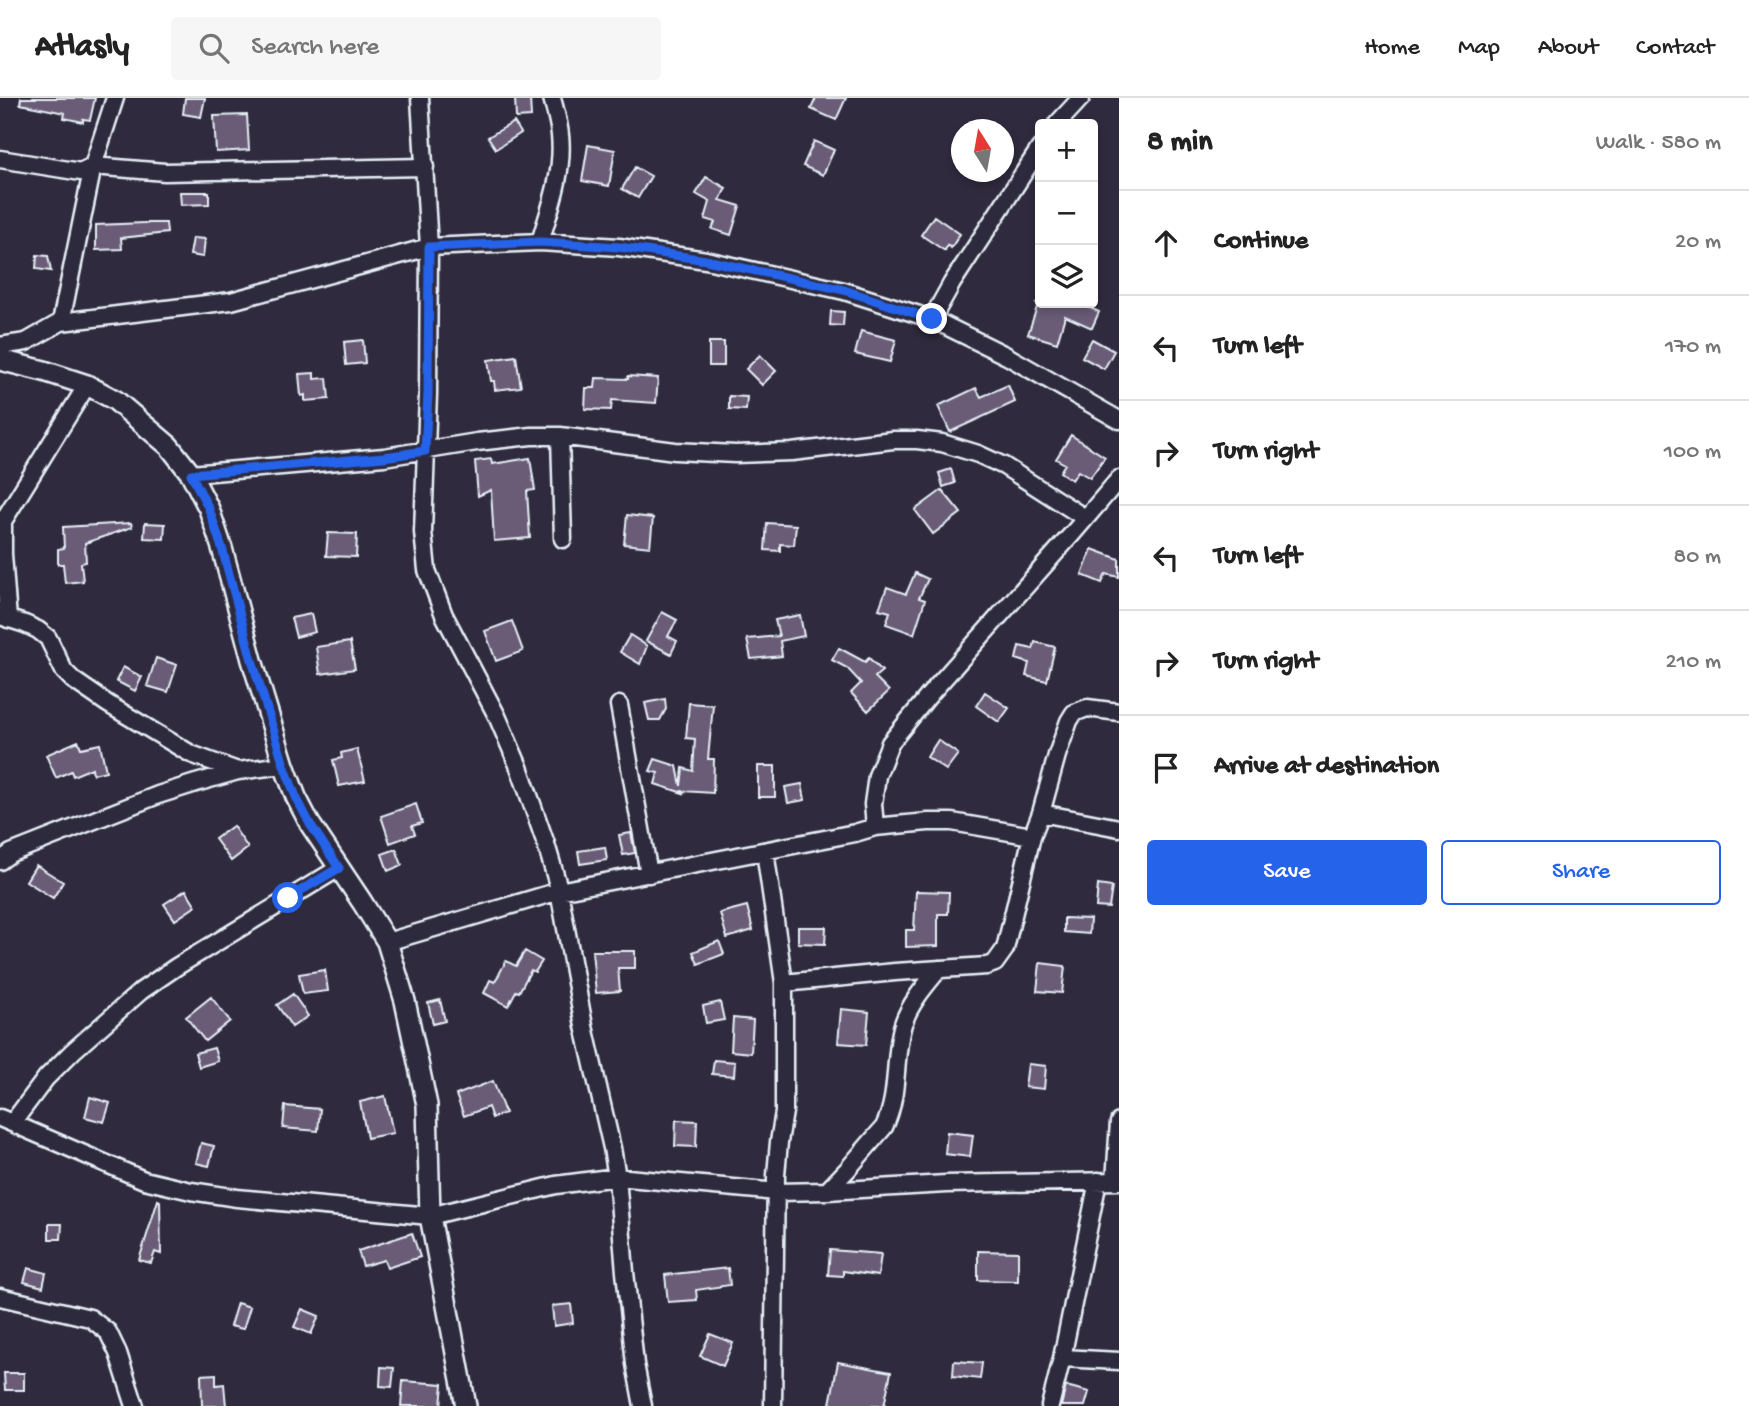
<!DOCTYPE html>
<meta charset="utf-8">
<style>
body{margin:0;font-family:"Gochi Hand",sans-serif;background:#f6f6f6;color:#222}
.controls{position:absolute;right:21px;top:21px;display:grid;overflow:hidden;border-radius:7px;box-shadow:0 4px 10px #0003}
.controls button{width:63px;height:63px;display:grid;place-items:center;padding:0;border:0;border-bottom:2px solid #e0e0e0;background:#fff;color:#222;font:35px sans-serif}
.compass{position:absolute;left:951px;top:21px;width:63px;height:63px;border-radius:50%;background:#fff;box-shadow:0 4px 10px #0003;rotate:349deg}
.stop{position:absolute;width:21px;height:21px;margin:-16px;border:5px solid #2563eb;border-radius:50%;background:#fff}
.stop.end{background:#2563eb;border-color:#fff;box-shadow:0 2px 7px #0008}
.list{margin:0;padding:0;list-style:none}
h2{display:flex;justify-content:space-between;align-items:center;height:91px;margin:0;padding:0 28px;font-size:30px}
h2 small{font-size:23px;font-weight:400;color:#767676}
.list li{display:grid;grid-template-columns:46px 1fr auto;gap:21px;align-items:center;box-sizing:border-box;height:105px;padding:0 28px;border-top:2px solid #e0e0e0}
.list b{display:block;font-size:26px;white-space:nowrap}
.list em{font-size:23px;font-style:normal;color:#767676}
.actions{display:flex;gap:14px;padding:21px 28px}
.actions a{flex:1;padding:16px 0;border:2px solid #2563eb;border-radius:7px;text-align:center;font-size:24px;color:#2563eb}
.actions .main{background:#2563eb;color:#fff}
.icon{flex:none;width:38px;height:38px;fill:none;stroke:currentColor;stroke-width:2;stroke-linecap:round;stroke-linejoin:round}
.map{position:relative;flex:none;width:1119px;height:1308px;overflow:hidden}
header{display:flex;align-items:center;gap:42px;box-sizing:border-box;height:98px;padding:0 35px;background:#fff;border-bottom:2px solid #e0e0e0}
header strong{font-size:33px}
nav{display:flex;gap:38px;margin-inline-start:auto;font-size:24px}
.search{width:490px;height:63px;background:#f6f6f6;display:flex;align-items:center;gap:18px;box-sizing:border-box;padding:0 24px;border-radius:7px;color:#767676;font-size:26px}
main{display:flex}
aside{flex:1;background:#fff}
.map>svg:first-child{display:block}
.building{fill:#6a5b77;stroke:#e8f1f8;stroke-width:2}
.lines{fill:none;stroke-linecap:round;stroke-linejoin:round}
.minor-casing{stroke:#e8f1f8;stroke-width:21}
.tertiary-casing{stroke:#e8f1f8;stroke-width:24}
.minor{stroke:#2f2a3d;stroke-width:16}
.tertiary{stroke:#2f2a3d;stroke-width:19}
.route{stroke:#2563eb;stroke-width:9}
</style>
<header>
<strong>Atlasly</strong>
<div class="search"><svg class="icon" aria-label="search" viewBox="0 0 24 24"><circle cx="10" cy="10" r="6"/><path d="M15 15l6 6"/></svg>Search here</div>
<nav><a>Home</a><a>Map</a><a>About</a><a>Contact</a></nav>
</header>
<main>
<div class="map">
<svg width="1119" height="1308" viewBox="0 0 1119 1308">
<rect width="100%" height="100%" fill="#2f2a3d"/>
<filter id="ink" filterUnits="userSpaceOnUse"><feTurbulence type="fractalNoise" baseFrequency=".0143" numOctaves="2"/><feDisplacementMap in="SourceGraphic" scale="14" xChannelSelector="R" yChannelSelector="G"/><feConvolveMatrix kernelMatrix="1 2 1 2 8 2 1 2 1" color-interpolation-filters="sRGB"/></filter>
<g filter="url(#ink)">
<path class="building" d="M 21,0 L 95,0 L 90,22 L 83,21 L 83,24 L 64,20 L 65,15 L 20,6 Z
M 185,0 L 205,0 L 201,19 L 183,16 Z
M 515,0 L 530,0 L 531,19 L 516,20 Z
M 816,0 L 846,0 L 836,22 L 811,11 Z
M 247,17 L 249,52 L 216,54 L 214,18 Z
M 514,24 L 521,35 L 496,51 L 488,39 Z
M 814,43 L 834,52 L 823,77 L 803,68 Z
M 588,47 L 615,52 L 609,88 L 582,83 Z
M 635,69 L 651,78 L 638,100 L 622,91 Z
M 706,79 L 726,90 L 720,102 L 740,108 L 731,137 L 712,131 L 715,124 L 705,121 L 710,104 L 696,96 Z
M 180,94 L 209,94 L 209,106 L 181,107 Z
M 934,118 L 960,136 L 951,150 L 947,147 L 945,153 L 921,137 Z
M 145,125 L 166,125 L 167,135 L 121,140 L 122,151 L 96,152 L 96,127 Z
M 193,140 L 205,141 L 203,159 L 190,157 Z
M 37,157 L 48,158 L 51,173 L 36,171 Z
M 1035,205 L 1087,205 L 1086,208 L 1099,214 L 1092,230 L 1065,218 L 1057,245 L 1028,236 L 1038,206 Z
M 831,213 L 844,214 L 843,228 L 830,227 Z
M 861,233 L 896,242 L 890,264 L 855,256 Z
M 1092,241 L 1114,253 L 1104,271 L 1082,259 Z
M 363,242 L 365,265 L 346,267 L 344,244 Z
M 709,244 L 724,244 L 724,268 L 709,268 Z
M 760,257 L 776,273 L 762,287 L 746,271 Z
M 516,258 L 521,289 L 495,292 L 494,283 L 491,283 L 488,262 Z
M 314,275 L 314,281 L 327,280 L 329,301 L 305,303 L 305,297 L 301,298 L 299,276 Z
M 628,278 L 658,280 L 656,305 L 612,302 L 611,312 L 585,311 L 586,290 L 595,290 L 596,280 L 628,281 Z
M 1008,287 L 1015,304 L 950,334 L 938,308 L 976,290 L 981,299 Z
M 729,298 L 747,299 L 746,312 L 729,311 Z
M 1071,337 L 1105,359 L 1090,380 L 1078,373 L 1072,382 L 1060,374 L 1065,366 L 1056,361 Z
M 530,360 L 535,392 L 527,393 L 530,440 L 494,443 L 491,392 L 478,398 L 475,363 L 491,361 L 492,366 Z
M 951,371 L 955,385 L 943,389 L 939,375 Z
M 942,392 L 961,415 L 933,436 L 915,412 Z
M 627,417 L 653,420 L 650,449 L 624,446 Z
M 131,425 L 132,429 L 85,445 L 86,464 L 81,465 L 83,483 L 65,485 L 63,466 L 58,466 L 58,451 L 64,450 L 63,429 Z
M 145,425 L 165,426 L 164,441 L 144,440 Z
M 767,425 L 796,427 L 794,447 L 780,446 L 780,453 L 765,452 Z
M 328,435 L 357,436 L 356,459 L 326,458 Z
M 1092,451 L 1119,461 L 1119,479 L 1106,476 L 1102,485 L 1082,477 Z
M 915,475 L 928,481 L 919,500 L 925,502 L 914,536 L 886,526 L 890,514 L 879,511 L 887,489 L 906,496 Z
M 662,514 L 677,522 L 668,538 L 677,543 L 671,556 L 646,543 Z
M 311,516 L 315,534 L 296,539 L 291,520 Z
M 800,517 L 804,538 L 780,543 L 782,558 L 751,561 L 747,541 L 779,538 L 775,522 Z
M 512,523 L 523,553 L 496,563 L 485,533 Z
M 630,537 L 647,548 L 640,566 L 620,554 Z
M 350,544 L 355,571 L 320,576 L 316,549 Z
M 1035,544 L 1055,549 L 1047,583 L 1026,578 L 1029,565 L 1016,561 L 1019,548 L 1033,551 Z
M 839,550 L 865,564 L 869,560 L 882,573 L 875,579 L 889,593 L 868,613 L 851,595 L 861,585 L 847,570 L 832,562 Z
M 156,560 L 177,567 L 168,594 L 147,588 Z
M 123,569 L 142,579 L 135,593 L 116,583 Z
M 985,594 L 1009,610 L 999,624 L 976,608 Z
M 665,601 L 666,611 L 660,622 L 649,622 L 645,605 Z
M 689,605 L 713,607 L 708,661 L 714,661 L 713,695 L 682,693 L 683,695 L 655,686 L 658,675 L 650,673 L 655,661 L 677,668 L 681,688 L 683,670 L 693,673 L 695,641 L 686,640 Z
M 938,642 L 958,656 L 946,672 L 927,659 Z
M 78,643 L 81,650 L 100,646 L 106,673 L 93,676 L 92,670 L 73,678 L 71,673 L 56,680 L 46,657 Z
M 357,651 L 365,683 L 339,688 L 333,662 L 342,660 L 341,655 Z
M 758,668 L 775,668 L 775,699 L 758,699 Z
M 802,686 L 805,702 L 788,705 L 785,689 Z
M 416,706 L 422,725 L 412,728 L 415,736 L 390,745 L 381,718 Z
M 233,728 L 248,750 L 231,763 L 215,741 Z
M 631,735 L 635,755 L 623,757 L 619,737 Z
M 605,749 L 607,762 L 580,766 L 578,753 Z
M 396,751 L 402,767 L 388,773 L 382,756 Z
M 36,767 L 63,784 L 53,800 L 26,783 Z
M 1098,787 L 1112,789 L 1109,810 L 1096,809 Z
M 186,792 L 196,808 L 175,822 L 164,806 Z
M 916,793 L 949,794 L 948,816 L 938,816 L 938,848 L 906,849 L 906,832 L 914,832 Z
M 747,808 L 753,832 L 727,840 L 720,815 Z
M 1064,820 L 1090,821 L 1089,836 L 1064,834 Z
M 798,829 L 826,829 L 825,846 L 798,845 Z
M 719,843 L 724,856 L 698,866 L 693,854 Z
M 525,853 L 542,863 L 535,874 L 531,872 L 519,894 L 516,893 L 508,908 L 484,895 L 490,882 L 495,884 L 506,863 L 516,868 Z
M 592,853 L 635,853 L 635,870 L 618,870 L 620,893 L 596,895 Z
M 1040,865 L 1065,868 L 1062,895 L 1037,893 Z
M 325,872 L 328,893 L 303,896 L 299,876 Z
M 293,896 L 308,918 L 292,929 L 277,907 Z
M 211,899 L 230,923 L 205,943 L 186,919 Z
M 440,902 L 445,923 L 433,926 L 428,905 Z
M 720,904 L 724,922 L 706,925 L 703,908 Z
M 841,911 L 869,914 L 866,947 L 838,945 Z
M 733,920 L 753,922 L 751,955 L 731,953 Z
M 214,950 L 218,963 L 199,969 L 195,955 Z
M 714,962 L 735,964 L 734,978 L 712,976 Z
M 1028,966 L 1046,968 L 1044,991 L 1025,989 Z
M 493,983 L 505,1015 L 492,1020 L 488,1009 L 464,1018 L 456,997 Z
M 385,998 L 393,1035 L 367,1040 L 360,1004 Z
M 90,999 L 110,1005 L 104,1024 L 85,1019 Z
M 285,1008 L 320,1011 L 318,1033 L 283,1030 Z
M 676,1022 L 697,1023 L 696,1049 L 675,1048 Z
M 947,1034 L 973,1037 L 970,1059 L 945,1056 Z
M 201,1045 L 214,1048 L 209,1068 L 196,1065 Z
M 158,1102 L 160,1103 L 161,1156 L 155,1154 L 151,1165 L 139,1162 Z
M 49,1126 L 62,1126 L 61,1141 L 49,1141 Z
M 412,1135 L 420,1159 L 387,1170 L 384,1162 L 363,1168 L 358,1153 Z
M 830,1152 L 881,1156 L 878,1178 L 843,1173 L 843,1178 L 828,1177 Z
M 978,1153 L 1018,1154 L 1018,1183 L 978,1182 Z
M 28,1170 L 46,1175 L 43,1189 L 24,1184 Z
M 728,1170 L 730,1187 L 696,1192 L 697,1202 L 668,1204 L 665,1177 Z
M 237,1205 L 250,1209 L 243,1231 L 230,1228 Z
M 571,1206 L 573,1225 L 554,1228 L 552,1208 Z
M 302,1211 L 319,1218 L 311,1236 L 294,1229 Z
M 710,1236 L 733,1245 L 723,1268 L 700,1258 Z
M 954,1263 L 982,1265 L 980,1281 L 953,1278 Z
M 838,1264 L 891,1274 L 884,1308 L 840,1308 L 830,1306 Z
M 381,1269 L 394,1270 L 392,1289 L 380,1288 Z
M 4,1275 L 24,1275 L 24,1292 L 5,1292 Z
M 216,1276 L 216,1287 L 224,1286 L 226,1308 L 202,1308 L 201,1277 Z
M 403,1283 L 443,1286 L 441,1308 L 401,1308 Z
M 1066,1288 L 1089,1294 L 1085,1308 L 1061,1308 Z"/>
<g class="lines">
<defs>
<path id="minor" d="M 420,0 L 429,149 L 428,296 L 423,434 L 427,472 L 444,517 L 497,618 L 519,669 L 546,746 L 558,787 L 584,928 L 612,1050 L 617,1079 L 625,1174 L 635,1266 L 643,1308
M 1057,26 L 1081,0
M 0,61 L 81,74 L 93,68 L 165,74 L 425,69
M 540,144 C 550,110 564,74 560,37 C 559,25 555,12 552,0
M 932,221 L 952,185 L 1040,50
M 61,224 L 93,68 L 115,0
M 0,248 L 26,244 L 61,224 L 231,203 L 429,149 L 540,144 L 619,149 L 706,162 L 844,193 L 932,221 L 1007,258 L 1119,322
M 560,338 L 563,441
M 191,376 L 384,359 L 477,344 L 531,338 L 560,338 L 675,353 L 735,356 L 792,354 L 893,342 L 917,342 L 942,345 L 978,356 L 1004,368 L 1085,420
M 3,425 L 3,456 L 8,521
M 0,428 L 87,287
M 0,518 L 25,526 L 38,532 L 48,540 L 64,573 L 73,582 L 108,606 L 191,656 L 238,673
M 619,607 L 649,776
M 1041,715 L 1119,730
M 875,729 L 928,724 L 952,724 L 1032,738
M 765,753 L 784,885 L 784,1014 L 779,1044 L 776,1077 L 773,1308
M 0,763 L 11,755 L 158,697 L 196,685 L 238,673 L 284,667
M 387,844 L 559,793 L 855,735 L 875,729 L 873,706 L 877,678 L 890,645 L 930,596 L 1073,435 L 1119,381
M 784,885 L 895,874 L 987,868 L 995,865 L 1005,851 L 1032,738 L 1041,715 L 1057,657 L 1069,623 L 1074,615 L 1087,610 L 1119,614
M 0,1020 L 144,1082 L 191,1093 L 237,1100 L 430,1118 L 556,1087 L 617,1079 L 777,1094 L 827,1093 L 946,1086 L 1119,1083
M 13,1024 L 46,980 L 73,953 L 141,893 L 176,869 L 339,770
M 1115,1083 L 1119,1024
M 827,1093 L 847,1072 L 884,1029 C 900,997 893,959 903,926 C 910,905 925,888 939,871
M 0,1199 L 90,1220 L 108,1234 L 118,1255 L 135,1308
M 1062,1260 L 1119,1263
M 1050,1308 L 1062,1260 L 1098,1083"/>
<path id="tertiary" d="M 0,262 L 44,273 L 87,287 L 115,302 L 169,348 L 191,376 L 209,411 L 222,450 L 252,562 L 284,667 L 296,699 L 310,726 L 362,804 L 387,844 L 405,903 L 427,1007 L 430,1118 L 466,1308"/>
</defs>
<use href="#minor" class="minor-casing"/>
<use href="#tertiary" class="tertiary-casing"/>
<use href="#minor" class="minor"/>
<use href="#tertiary" class="tertiary"/>
</g>
</g>
<g class="lines" filter="url(#ink)">
<path class="route" d="M 288,800 L 339,770 L 310,726 L 296,699 L 284,667 L 252,562 L 222,450 L 209,411 L 191,376 L 384,359 L 425,353 L 428,296 L 429,149 L 540,144 L 619,149 L 706,162 L 844,192 L 932,221"/>
</g>
</svg>
<div class="controls">
<button>+</button>
<button>−</button>
<button><svg class="icon" aria-label="layers" viewBox="0 0 24 24"><path d="M12 4l9 5-9 5-9-5zM3 14l9 5 9-5"/></svg></button>
</div>
<svg class="compass" viewBox="-18 -18 36 36"><path d="M0-13l5 13h-10z" fill="#e53935"/><path d="M0 13l5-13h-10z" fill="#767676"/></svg>
<div class="stop" style="left:288px;top:800px"></div>
<div class="stop end" style="left:932px;top:221px"></div>
</div>
<aside>
<h2>8 min<small>Walk · 580 m</small></h2>
<ul class="list">
<li><svg class="icon" aria-label="ahead" viewBox="0 0 24 24"><path d="M12 20V5M6 11l6-6 6 6"/></svg><div><b>Continue</b></div><em>20 m</em></li>
<li><svg class="icon" aria-label="left" viewBox="0 0 24 24"><path d="M17 20v-9H6M10 6l-5 5 5 5"/></svg><div><b>Turn left</b></div><em>170 m</em></li>
<li><svg class="icon" aria-label="right" viewBox="0 0 24 24"><path d="M7 20v-9h11M14 6l5 5-5 5"/></svg><div><b>Turn right</b></div><em>100 m</em></li>
<li><svg class="icon" aria-label="left" viewBox="0 0 24 24"><path d="M17 20v-9H6M10 6l-5 5 5 5"/></svg><div><b>Turn left</b></div><em>80 m</em></li>
<li><svg class="icon" aria-label="right" viewBox="0 0 24 24"><path d="M7 20v-9h11M14 6l5 5-5 5"/></svg><div><b>Turn right</b></div><em>210 m</em></li>
<li><svg class="icon" aria-label="arrive" viewBox="0 0 24 24"><path d="M6 21V4h12l-3 4 3 4H6"/></svg><div><b>Arrive at destination</b></div></li>
</ul>
<div class="actions"><a class="main">Save</a><a>Share</a></div>
</aside>
</main>
